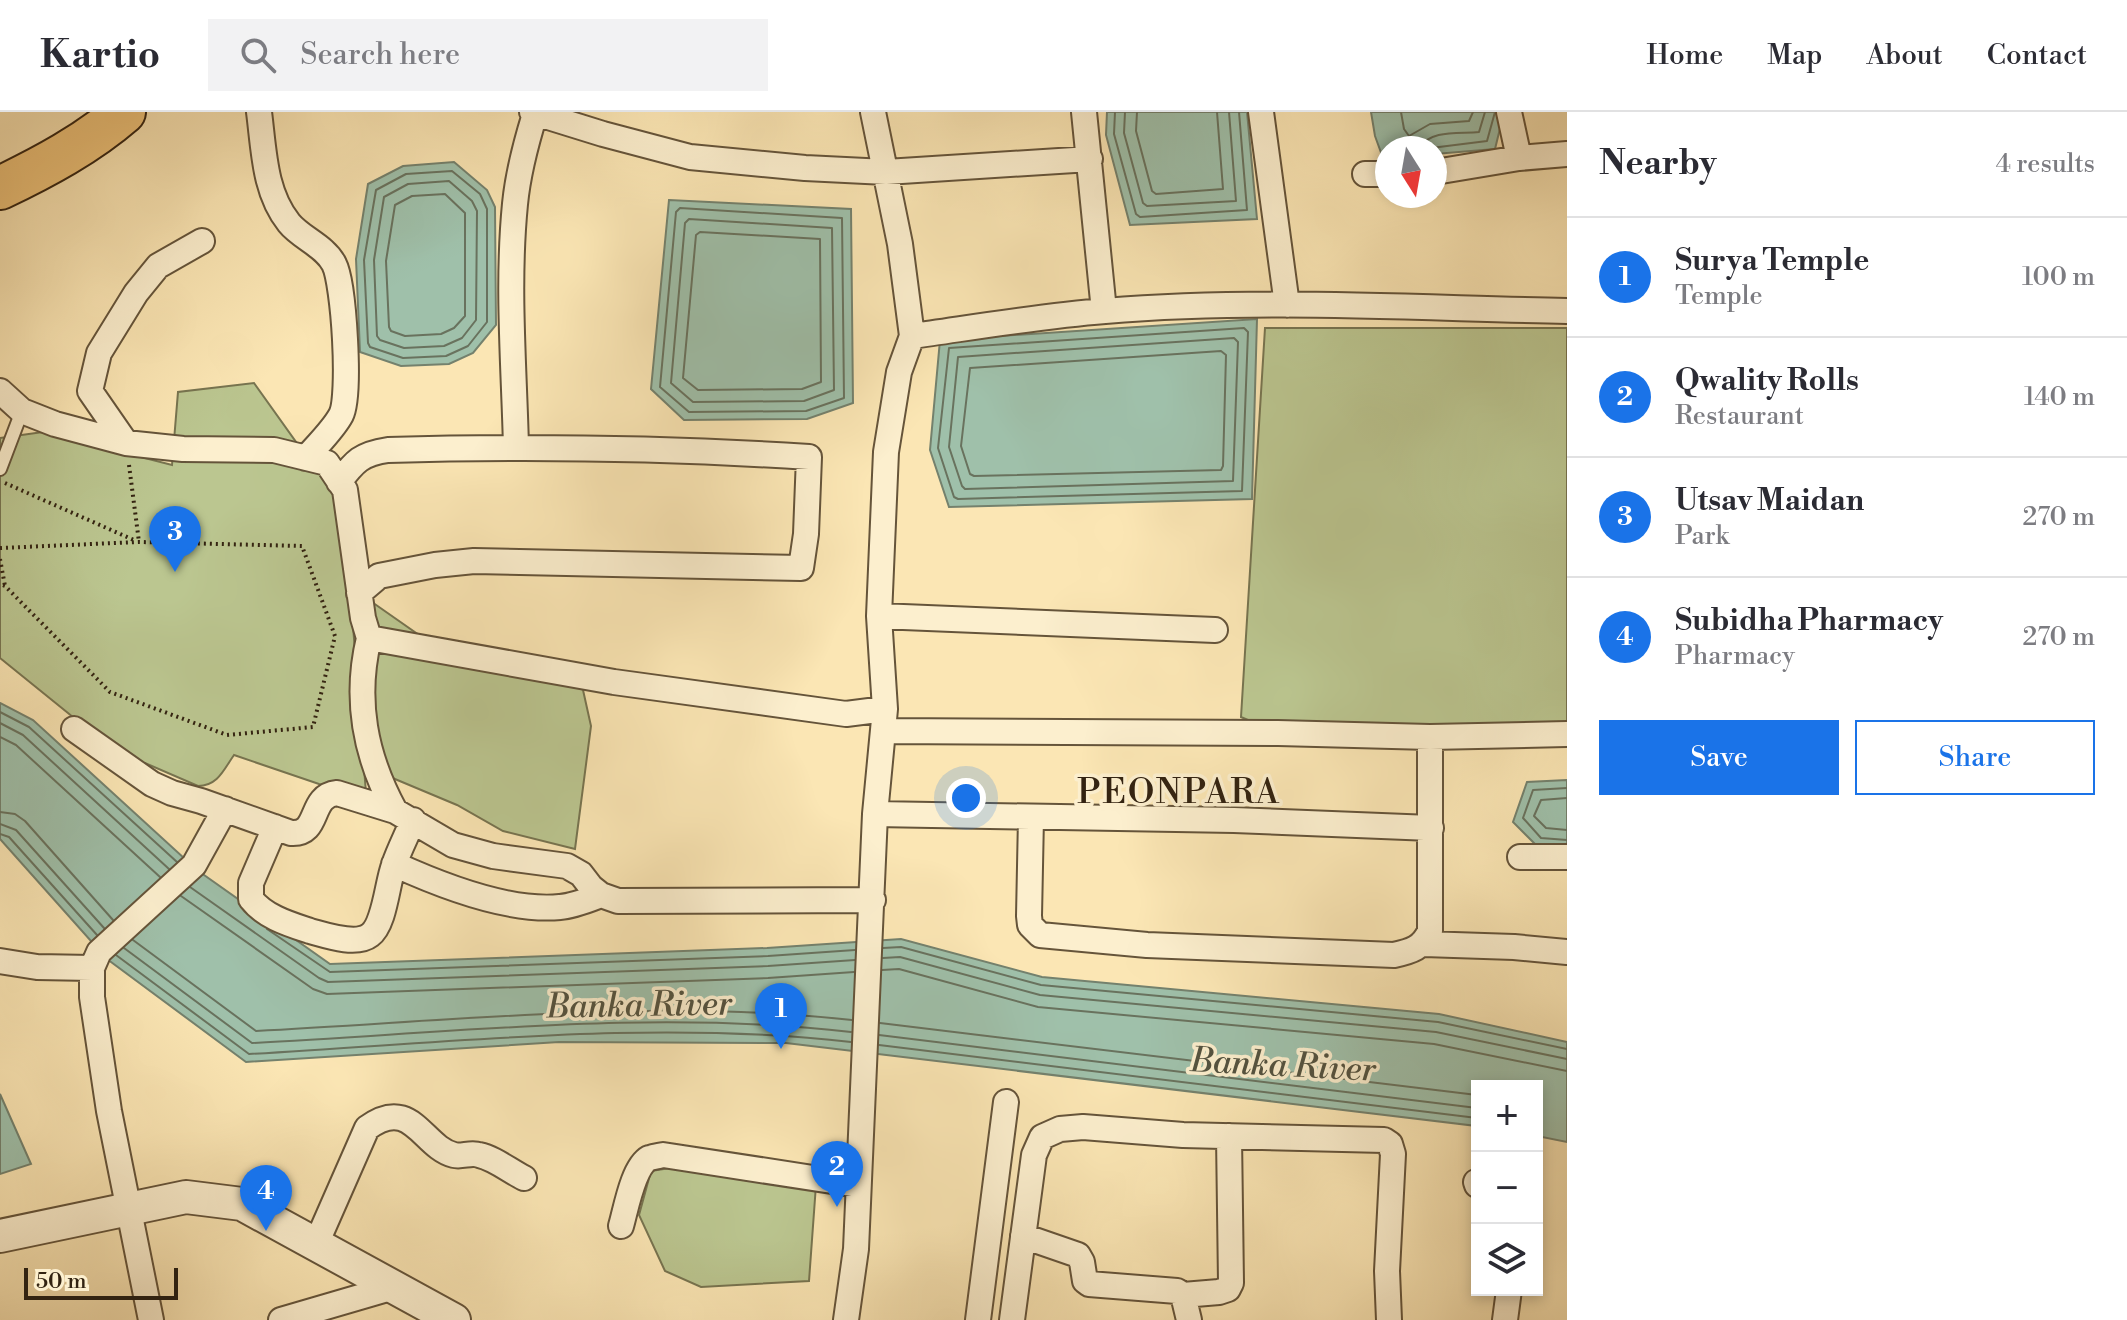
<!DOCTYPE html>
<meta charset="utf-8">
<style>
body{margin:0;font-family:"Libre Bodoni",serif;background:#f2f2f3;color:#2b2b33}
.controls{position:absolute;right:24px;bottom:24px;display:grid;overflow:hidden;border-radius:0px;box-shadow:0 4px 12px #0003}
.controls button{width:72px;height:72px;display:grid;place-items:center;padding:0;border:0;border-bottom:2px solid #e1e1e2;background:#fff;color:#2b2b33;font:40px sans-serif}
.compass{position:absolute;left:1375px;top:24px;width:72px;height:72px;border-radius:50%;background:#fff;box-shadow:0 4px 12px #0003;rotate:169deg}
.scale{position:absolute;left:24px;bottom:20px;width:154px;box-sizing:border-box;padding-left:8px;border:4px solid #332311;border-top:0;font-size:22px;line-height:28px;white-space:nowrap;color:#332311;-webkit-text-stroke:6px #fcefce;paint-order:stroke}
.you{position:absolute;left:966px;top:686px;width:28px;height:28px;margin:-20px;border:6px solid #fff;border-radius:50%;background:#1a73e8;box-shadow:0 0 0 12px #1a73e833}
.badge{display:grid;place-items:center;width:52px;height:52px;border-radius:50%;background:#1a73e8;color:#fff;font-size:26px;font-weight:700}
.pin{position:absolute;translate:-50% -66px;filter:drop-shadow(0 2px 4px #0008)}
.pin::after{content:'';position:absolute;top:42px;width:28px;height:24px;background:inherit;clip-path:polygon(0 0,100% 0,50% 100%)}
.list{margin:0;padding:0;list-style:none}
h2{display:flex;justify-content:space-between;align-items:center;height:104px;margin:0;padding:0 32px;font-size:34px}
h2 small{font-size:26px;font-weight:400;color:#7c7c81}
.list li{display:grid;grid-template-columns:52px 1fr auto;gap:24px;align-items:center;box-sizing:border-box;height:120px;padding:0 32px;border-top:2px solid #e1e1e2}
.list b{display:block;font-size:30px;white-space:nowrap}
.list p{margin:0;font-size:26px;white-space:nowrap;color:#7c7c81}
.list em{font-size:26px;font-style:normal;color:#7c7c81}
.actions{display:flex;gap:16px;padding:24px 32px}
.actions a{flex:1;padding:18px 0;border:2px solid #1a73e8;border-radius:0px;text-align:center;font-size:28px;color:#1a73e8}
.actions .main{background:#1a73e8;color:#fff}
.icon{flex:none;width:44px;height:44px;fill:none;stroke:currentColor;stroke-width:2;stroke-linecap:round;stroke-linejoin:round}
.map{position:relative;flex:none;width:1567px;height:1208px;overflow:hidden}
header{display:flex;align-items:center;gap:48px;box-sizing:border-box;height:112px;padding:0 40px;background:#fff;border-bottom:2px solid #e1e1e2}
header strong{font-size:38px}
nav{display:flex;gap:44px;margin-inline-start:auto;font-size:28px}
.search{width:560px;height:72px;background:#f2f2f3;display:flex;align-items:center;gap:20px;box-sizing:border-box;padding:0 28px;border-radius:0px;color:#7c7c81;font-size:30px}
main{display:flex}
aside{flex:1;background:#fff}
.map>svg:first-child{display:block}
.green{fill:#bbc690;stroke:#777450;stroke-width:2}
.water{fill:#9fc0aa;stroke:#74816d;stroke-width:2}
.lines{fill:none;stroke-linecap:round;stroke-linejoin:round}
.shore{stroke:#69725e;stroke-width:2}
.service-casing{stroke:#65543a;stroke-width:16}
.minor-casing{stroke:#65543a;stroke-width:28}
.tertiary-casing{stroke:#65543a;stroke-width:36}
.trunk-casing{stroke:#332311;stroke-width:46}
.path{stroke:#332311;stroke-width:4;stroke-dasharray:2 4;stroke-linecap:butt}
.service{stroke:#fcefce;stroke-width:12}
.minor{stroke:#fcefce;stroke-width:24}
.tertiary{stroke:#fcefce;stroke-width:32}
.trunk{stroke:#eec37a;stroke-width:42}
.labels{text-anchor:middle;stroke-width:7;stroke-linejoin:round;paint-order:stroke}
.neighbourhood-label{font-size:34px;letter-spacing:2px;fill:#332311;stroke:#fcefce}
.water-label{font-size:34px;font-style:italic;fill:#53523f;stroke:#fcefce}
</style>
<header>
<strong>Kartio</strong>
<div class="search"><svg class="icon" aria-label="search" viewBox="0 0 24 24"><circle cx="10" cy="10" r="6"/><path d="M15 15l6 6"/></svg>Search here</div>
<nav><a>Home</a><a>Map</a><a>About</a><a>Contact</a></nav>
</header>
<main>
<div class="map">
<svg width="1567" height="1208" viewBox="0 0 1567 1208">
<rect width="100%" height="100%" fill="#fbe6b4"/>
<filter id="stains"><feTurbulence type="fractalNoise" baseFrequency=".0025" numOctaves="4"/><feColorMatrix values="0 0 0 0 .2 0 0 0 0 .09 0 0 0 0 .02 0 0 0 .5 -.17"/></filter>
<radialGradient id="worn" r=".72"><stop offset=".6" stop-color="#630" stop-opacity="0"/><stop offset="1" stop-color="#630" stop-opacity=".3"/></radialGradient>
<path class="green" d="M 1265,216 L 1567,216 L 1567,617 L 1278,621 L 1241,605 Z
M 254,271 L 314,355 L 343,385 L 366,681 L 319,672 L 234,643 C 224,657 218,674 198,674 L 145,651 L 131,652 L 0,546 L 0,326 L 43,320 L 172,353 L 178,280 Z
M 359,481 L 442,539 L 542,555 L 583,578 L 591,614 L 575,737 L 503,719 L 457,693 L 371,657 Z
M 715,1049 L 817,1059 L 809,1169 L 701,1175 L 665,1159 L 639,1103 L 651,1059 Z"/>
<path class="water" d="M 1107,0 L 1247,0 L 1257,107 L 1130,113 L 1106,23 Z
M 1371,0 L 1504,0 L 1495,37 L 1435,42 L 1435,36 L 1387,36 L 1387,46 L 1383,46 L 1375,24 Z
M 454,50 L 487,78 L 495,95 L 496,213 L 473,241 L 449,252 L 401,254 L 360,240 L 356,147 L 368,72 L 403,54 Z
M 669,88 L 851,97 L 853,291 L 807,307 L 684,308 L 651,277 Z
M 1257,207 L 1252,387 L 949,395 L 930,338 L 940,228 Z
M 0,591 L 33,608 L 197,758 L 330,852 L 767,836 L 901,827 L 1042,865 L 1439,902 L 1567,930 L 1567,1030 L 1537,1024 L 1537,974 L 1477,974 L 1477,1014 L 786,931 L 559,930 L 246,950 L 107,847 L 0,727 Z
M 1567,668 L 1567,736 L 1537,734 L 1513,710 L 1527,670 Z
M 0,982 L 31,1052 L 0,1062 Z"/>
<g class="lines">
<path class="shore" d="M 1115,0 L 1114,22 L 1136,102 L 1140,105 L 1247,98 L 1239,0
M 1125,0 L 1124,21 L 1143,91 L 1147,94 L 1236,89 L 1229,0
M 1137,0 L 1136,19 L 1152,79 L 1156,82 L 1223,77 L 1217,0
M 1401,0 L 1404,17 L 1409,24 L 1430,12 L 1469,9 L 1473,0
M 1419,36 C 1431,17 1459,22 1479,20 L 1485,0
M 1431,36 L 1487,29 L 1495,0
M 452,59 L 480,82 L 487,97 L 487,210 L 468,234 L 446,244 L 403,246 L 370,235 L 368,231 L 364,148 L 376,78 L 406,62 Z
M 449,69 L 472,89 L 477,99 L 476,208 L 462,226 L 444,234 L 404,236 L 380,228 L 377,224 L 374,148 L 384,85 L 408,72 Z
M 445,82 L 465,101 L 465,204 L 454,216 L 441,222 L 405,224 L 391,219 L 389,215 L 386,149 L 395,93 L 412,84 Z
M 680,96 L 842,106 L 844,286 L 806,299 L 689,300 L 660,275 L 676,100 Z
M 689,107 L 832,116 L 834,278 L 804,289 L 693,290 L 671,271 L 685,111 Z
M 700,120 L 820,127 L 821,270 L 802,277 L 698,278 L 683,266 L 696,123 Z
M 1244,216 L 1248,220 L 1242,379 L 958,387 L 954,385 L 938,336 L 949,236 Z
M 1234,226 L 1238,230 L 1233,369 L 965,377 L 962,374 L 949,335 L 958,245 Z
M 1221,239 L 1226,243 L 1223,354 L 1221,358 L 974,364 L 970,362 L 961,334 L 970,256 Z
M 0,600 L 29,615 L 177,750
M 0,611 L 23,623 L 169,757
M 0,625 L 16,633 L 160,765
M 1567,676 L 1533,678 L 1523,706 L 1541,726 L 1567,728
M 1567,686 L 1541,688 L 1534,704 L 1546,716 L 1567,718
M 0,700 L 15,702 L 25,709 L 113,808
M 0,712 L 16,718 L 104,816
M 0,722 L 9,725 L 97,823
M 190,775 L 319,866 L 328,870 L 768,854 L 855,848
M 181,784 L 313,877 L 327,882 L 768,866 L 854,860
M 267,817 L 330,860 L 768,844 L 855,838
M 133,828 L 256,919 C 454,909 654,886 852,908
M 124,836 L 252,931 C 451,921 652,897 851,920
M 883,836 L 901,835 L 1041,873 L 1438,910 L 1567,937
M 116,843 L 249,942 C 449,931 651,907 851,930
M 883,846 L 900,845 L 1040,883 L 1436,920 L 1567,947
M 882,858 L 899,857 L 1038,895 L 1434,932 L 1567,959
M 880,911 L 1477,983
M 879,923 L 1477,996
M 879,933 L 1477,1006"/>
<defs>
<path id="service" d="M 0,357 L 22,299"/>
<path id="minor" d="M 259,0 C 264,38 264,80 289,111 C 301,126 325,134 334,152 C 344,171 351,284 341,303 C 333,318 317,333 306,346
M 532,0 L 603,22 L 690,45 L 805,56 L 886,60 L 1090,47
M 1084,0 L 1104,199
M 1261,0 L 1287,193
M 1509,0 L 1519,46
M 1435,60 L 1519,46 L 1567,42
M 1365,62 L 1387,62
M 912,224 C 976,215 1041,204 1105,199 C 1259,186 1414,196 1567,199
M 0,279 L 22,299 L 55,312 L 126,331 L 183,337 L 274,338 L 327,351 L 345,378 L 363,506 L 369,526 L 614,570 L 846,602 L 885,597
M 126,331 L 90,279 L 99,241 L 136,181 L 158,154 L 202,129
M 516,335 C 514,254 507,173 515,92 C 518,61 526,31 535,2
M 339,370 C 355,349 361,342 388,338 C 528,334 668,336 809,345 L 806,422 L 801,456 L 474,449 L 435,453 L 379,464 L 359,481
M 879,504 L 1215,518
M 369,526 C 354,588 365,644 395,699
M 74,617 L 152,672 L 172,681 L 201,689 L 291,721 C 321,723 308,684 337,681 L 395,699 L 453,733 L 493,744 L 567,754 L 581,762 L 591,775 L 601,783 L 618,789 L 873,788
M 884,619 L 1278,621 L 1430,625 L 1567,622
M 875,702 L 1234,708 L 1431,716
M 1031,705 L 1029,804 L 1030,813 L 1040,823 L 1147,833 L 1394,843 C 1412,839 1422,836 1430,819 L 1430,625
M 275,715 L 251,771 L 251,787 C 265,805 289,812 310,819 C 325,823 356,834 370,823 C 385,812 387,771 394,753 C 399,738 407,723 413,708
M 1520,745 L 1567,745
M 394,752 C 440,773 509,800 560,795 C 574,794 588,788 601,783
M 1424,832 L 1514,835 L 1567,840
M 0,849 L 37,855 L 92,856
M 1476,1070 L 1477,1073
M 621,1114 C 626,1097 633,1055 649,1046 C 650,1046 662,1043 663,1043 L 858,1073
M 1023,1124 L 1078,1143 L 1082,1150 L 1085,1169 L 1089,1172 L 1177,1179 L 1183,1183 L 1189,1208
M 316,1132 L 367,1016 C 412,983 422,1035 454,1043 C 462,1045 471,1040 479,1043 C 494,1046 510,1059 524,1066
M 1183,1183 L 1219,1180 L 1228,1177 L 1231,1171 L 1229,1024
M 151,1208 L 109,999 L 92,885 L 92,856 L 99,840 L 194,753 L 225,697
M 281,1208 L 394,1175
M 846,1208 L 856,1137 L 875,702 L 885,597 L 879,504 L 886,340 L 899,260 L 912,224 L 900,132 L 873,0
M 978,1208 L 1006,990
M 1012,1208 L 1034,1043 L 1042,1025 L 1060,1017 L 1083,1015 L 1183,1023 L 1384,1028 L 1390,1032 L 1393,1042 L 1387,1159 L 1389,1208
M 1505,1208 L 1509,1178"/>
<path id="tertiary" d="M 0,1124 L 186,1085 L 242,1092 L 454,1208"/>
<path id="trunk" d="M 0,76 C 44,55 87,32 124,0"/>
</defs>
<use href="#service" class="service-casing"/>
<use href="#minor" class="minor-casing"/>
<use href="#tertiary" class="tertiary-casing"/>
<use href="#trunk" class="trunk-casing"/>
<path class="path" d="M 129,353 L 139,430
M 5,371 L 136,429
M 0,436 L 139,430 L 302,434 L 335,524 L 313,615 L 227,623 L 110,580 L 5,474 L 0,472
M 0,447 L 5,474"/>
<use href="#service" class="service"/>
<use href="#minor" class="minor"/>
<use href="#tertiary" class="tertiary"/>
<use href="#trunk" class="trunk"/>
</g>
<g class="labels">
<g class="neighbourhood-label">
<text x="1179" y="691">PEONPARA</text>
</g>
<g class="water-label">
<text transform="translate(639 892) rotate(-1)" y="12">Banka River</text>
<text transform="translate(1283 952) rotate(3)" y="12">Banka River</text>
</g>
</g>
<rect width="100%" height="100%" filter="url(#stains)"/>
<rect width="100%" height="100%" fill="url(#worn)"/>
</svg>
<div class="controls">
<button>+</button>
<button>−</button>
<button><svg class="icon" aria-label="layers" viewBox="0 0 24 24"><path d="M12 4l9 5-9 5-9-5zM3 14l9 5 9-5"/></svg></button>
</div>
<svg class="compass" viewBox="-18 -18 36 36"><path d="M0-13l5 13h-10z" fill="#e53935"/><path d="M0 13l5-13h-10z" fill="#7c7c81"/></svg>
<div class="scale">50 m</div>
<div class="you"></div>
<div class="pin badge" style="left:781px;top:937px">1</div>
<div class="pin badge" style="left:837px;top:1095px">2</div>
<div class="pin badge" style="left:175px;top:460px">3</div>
<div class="pin badge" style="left:266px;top:1119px">4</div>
</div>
<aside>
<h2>Nearby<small>4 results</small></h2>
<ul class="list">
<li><span class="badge">1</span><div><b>Surya Temple</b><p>Temple</p></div><em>100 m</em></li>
<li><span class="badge">2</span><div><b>Qwality Rolls</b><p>Restaurant</p></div><em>140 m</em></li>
<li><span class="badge">3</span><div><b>Utsav Maidan</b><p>Park</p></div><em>270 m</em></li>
<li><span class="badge">4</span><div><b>Subidha Pharmacy</b><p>Pharmacy</p></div><em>270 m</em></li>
</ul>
<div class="actions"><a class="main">Save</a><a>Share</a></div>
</aside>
</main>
